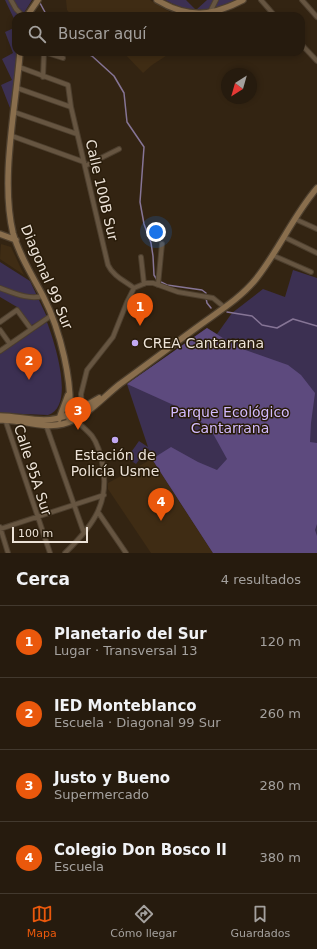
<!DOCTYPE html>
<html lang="es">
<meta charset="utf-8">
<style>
body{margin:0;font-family:"DejaVu Sans",sans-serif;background:#2e2417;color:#f1f3f6}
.compass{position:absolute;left:221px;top:68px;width:36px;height:36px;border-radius:50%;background:#261b0e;box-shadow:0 2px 6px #0003;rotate:217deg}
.scale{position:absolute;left:12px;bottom:10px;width:76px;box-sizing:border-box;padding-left:4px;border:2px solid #ede3d8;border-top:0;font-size:11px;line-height:14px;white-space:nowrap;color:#ede3d8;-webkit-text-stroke:3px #281b09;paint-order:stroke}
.you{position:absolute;left:156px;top:232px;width:14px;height:14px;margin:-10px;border:3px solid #fff;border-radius:50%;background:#1a73e8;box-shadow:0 0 0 6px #1a73e833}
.badge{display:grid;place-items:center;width:26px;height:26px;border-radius:50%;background:#ea580c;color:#fff;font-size:13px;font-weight:700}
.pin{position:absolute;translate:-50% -33px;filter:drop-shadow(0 1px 2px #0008)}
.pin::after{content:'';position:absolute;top:21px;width:14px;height:12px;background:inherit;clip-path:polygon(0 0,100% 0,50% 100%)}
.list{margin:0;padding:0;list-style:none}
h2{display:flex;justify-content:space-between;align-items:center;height:52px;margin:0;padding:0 16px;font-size:17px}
h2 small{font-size:13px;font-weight:400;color:#a4a19e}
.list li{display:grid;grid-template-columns:26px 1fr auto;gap:12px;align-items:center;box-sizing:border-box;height:72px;padding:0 16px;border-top:1px solid #42392e}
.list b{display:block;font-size:15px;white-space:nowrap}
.list p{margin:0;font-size:13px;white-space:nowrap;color:#a4a19e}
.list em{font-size:13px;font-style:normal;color:#a4a19e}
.icon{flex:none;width:22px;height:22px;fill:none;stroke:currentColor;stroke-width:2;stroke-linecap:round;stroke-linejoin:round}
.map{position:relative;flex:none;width:317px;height:553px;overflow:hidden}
.search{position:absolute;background:#261b0e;box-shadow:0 2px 6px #0003;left:12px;right:12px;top:12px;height:44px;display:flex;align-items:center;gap:10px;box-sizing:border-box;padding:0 14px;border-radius:12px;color:#a4a19e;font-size:15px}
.sheet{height:340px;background:#261b0e}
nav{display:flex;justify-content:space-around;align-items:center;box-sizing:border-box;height:56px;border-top:1px solid #42392e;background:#261b0e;font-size:11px;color:#a4a19e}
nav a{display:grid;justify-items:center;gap:2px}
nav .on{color:#ea580c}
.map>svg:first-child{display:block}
.built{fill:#3f2c14}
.green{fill:#3c3052}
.forest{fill:#5d4a7e}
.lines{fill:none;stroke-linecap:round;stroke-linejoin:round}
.stream{stroke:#867596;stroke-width:1.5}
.street-casing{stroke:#4d3f2e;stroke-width:6}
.secondary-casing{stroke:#4d3f2e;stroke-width:8}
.street{stroke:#665541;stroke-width:4}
.secondary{stroke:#896e4d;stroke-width:5.5}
.poi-dot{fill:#c2a8f2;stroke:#281b09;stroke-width:1.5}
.labels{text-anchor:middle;stroke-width:3;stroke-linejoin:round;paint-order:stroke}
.street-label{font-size:14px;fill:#ede3d8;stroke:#281b09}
.poi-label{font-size:14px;fill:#ede3d8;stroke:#281b09;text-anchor:start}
.park-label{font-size:14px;fill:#d2bbfd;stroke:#281b09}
</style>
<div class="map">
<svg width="317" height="553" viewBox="0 0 317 553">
<rect width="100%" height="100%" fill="#332412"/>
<path class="built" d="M 66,0 L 150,0 L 173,14 L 173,16 L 72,16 L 67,10 Z
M 123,52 L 172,52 L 152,65 L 143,73 Z
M 1,244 L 11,247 L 24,275 L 0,259 Z
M 152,459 L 213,553 L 151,553 L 108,489 L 108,483 Z"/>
<path class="green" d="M 5,0 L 32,0 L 22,16 L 16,16 L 16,23 Z
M 165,0 L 186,0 L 196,10 L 207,0 L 236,0 C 210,12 191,14 165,0 Z
M 16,27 L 17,52 L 12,108 L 10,108 L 1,85 L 12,80 L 2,59 L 13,53 L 5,32 Z
M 0,262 L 30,281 L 47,317 L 30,326 L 17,307 L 0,297 Z
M 293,270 L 317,278 L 317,553 L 213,553 L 152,459 L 148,448 L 136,464 L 127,458 L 139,441 L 148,447 L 127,384 L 207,328 L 217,334 L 232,313 L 263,289 L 285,297 Z
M 47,322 C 54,341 76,406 48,415 L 0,413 L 0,354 Z"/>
<path class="forest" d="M 207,328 L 237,347 L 288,365 L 301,375 L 315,393 L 311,423 L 310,442 L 317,443 L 317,524 L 315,530 L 317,536 L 317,553 L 213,553 L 152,459 L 171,447 L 198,462 L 217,470 L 227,459 L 211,430 L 189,412 L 127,384 Z"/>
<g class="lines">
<path class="stream" d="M 40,3 L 47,16
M 83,52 L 92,56 L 114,76 L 124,93 L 127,122 L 144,147 L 140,202 L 144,224 L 151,243 L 153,256 L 154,275 L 157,280
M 161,282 L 167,285 L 202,290 L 206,293
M 206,298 L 207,303 L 211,308
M 227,312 L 252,316 L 262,325 L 277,328 L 293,319 L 317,326"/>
<defs>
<path id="street" d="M 11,0 L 16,9 L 23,16
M 261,0 L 275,16
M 302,0 L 317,17
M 210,12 L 216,0
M 301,44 L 317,61
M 44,52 L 63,58
M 19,67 L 68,85 L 71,107 L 108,265 C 113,276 125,281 134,288
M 43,77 L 44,52
M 17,88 L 71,107
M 14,112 L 77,134
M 12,136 L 84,162
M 85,166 L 119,149
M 295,219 L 317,229
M 284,237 L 317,253
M 272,255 L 311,272
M 141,257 L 144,284
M 158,285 L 162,244
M 0,288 C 14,293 28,300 43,296
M 0,322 L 17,310 L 31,329
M 0,330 L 10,344
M 0,351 L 52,315
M 82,408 L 81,394 L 87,370 L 113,337 L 127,302 L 134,288 L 146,283 L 153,283 L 178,292 L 213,298 L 224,307
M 5,419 L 50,553
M 46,425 L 84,533
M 98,512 L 126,553
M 0,527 L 8,553
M 0,529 L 104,495
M 65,553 C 93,526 111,502 102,462 C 100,453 98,444 92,436 C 87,430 80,425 75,419"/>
<path id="secondary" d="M 157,0 C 188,19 213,16 243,0
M 27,16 L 38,0
M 20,52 C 16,108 0,178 13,233 C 19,255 32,275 43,296 C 60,329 74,384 69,422
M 0,234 L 16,240
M 0,416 C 15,416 29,420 44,420 C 65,420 82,408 99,398
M 59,419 L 68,395
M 0,420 C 21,419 42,429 63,424 C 86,418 102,398 120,384 C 145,366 170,347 196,328 C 216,313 240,299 256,279 C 279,250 293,216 317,188"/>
</defs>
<use href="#street" class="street-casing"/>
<use href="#secondary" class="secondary-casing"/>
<use href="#street" class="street"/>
<use href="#secondary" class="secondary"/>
</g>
<g class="poi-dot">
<circle cx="135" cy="343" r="4"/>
<circle cx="115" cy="440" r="4"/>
</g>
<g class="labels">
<g class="street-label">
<text transform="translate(102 190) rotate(77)" y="5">Calle 100B Sur</text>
<text transform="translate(47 277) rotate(67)" y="5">Diagonal 99 Sur</text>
<text transform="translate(33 470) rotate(72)" y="5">Calle 95A Sur</text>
</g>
<g class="poi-label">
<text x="143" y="348">CREA Cantarrana</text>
<text x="115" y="460" text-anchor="middle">Estación de<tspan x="115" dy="16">Policía Usme</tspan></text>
</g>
<g class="park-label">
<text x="230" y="417">Parque Ecológico<tspan x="230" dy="16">Cantarrana</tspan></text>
</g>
</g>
</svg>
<svg class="compass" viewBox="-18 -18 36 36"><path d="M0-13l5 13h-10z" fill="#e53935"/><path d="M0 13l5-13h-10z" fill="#a4a19e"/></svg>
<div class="scale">100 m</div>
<div class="you"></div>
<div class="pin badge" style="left:140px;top:326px">1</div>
<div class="pin badge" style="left:29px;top:380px">2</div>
<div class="pin badge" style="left:78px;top:430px">3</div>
<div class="pin badge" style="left:161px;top:521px">4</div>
<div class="search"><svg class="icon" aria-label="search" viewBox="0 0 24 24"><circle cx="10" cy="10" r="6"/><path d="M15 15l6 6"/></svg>Buscar aquí</div>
</div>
<section class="sheet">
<h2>Cerca<small>4 resultados</small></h2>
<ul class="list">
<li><span class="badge">1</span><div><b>Planetario del Sur</b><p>Lugar · Transversal 13</p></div><em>120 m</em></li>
<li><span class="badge">2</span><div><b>IED Monteblanco</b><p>Escuela · Diagonal 99 Sur</p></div><em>260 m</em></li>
<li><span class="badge">3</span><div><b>Justo y Bueno</b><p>Supermercado</p></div><em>280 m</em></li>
<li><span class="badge">4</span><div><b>Colegio Don Bosco II</b><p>Escuela</p></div><em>380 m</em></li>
</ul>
</section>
<nav>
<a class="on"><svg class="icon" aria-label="map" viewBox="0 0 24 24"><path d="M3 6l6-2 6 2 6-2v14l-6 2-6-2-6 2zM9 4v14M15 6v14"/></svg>Mapa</a>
<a><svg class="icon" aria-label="directions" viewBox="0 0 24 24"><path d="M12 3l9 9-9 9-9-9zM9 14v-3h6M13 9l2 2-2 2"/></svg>Cómo llegar</a>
<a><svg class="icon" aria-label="saved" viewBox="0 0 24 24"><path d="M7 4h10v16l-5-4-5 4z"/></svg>Guardados</a>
</nav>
